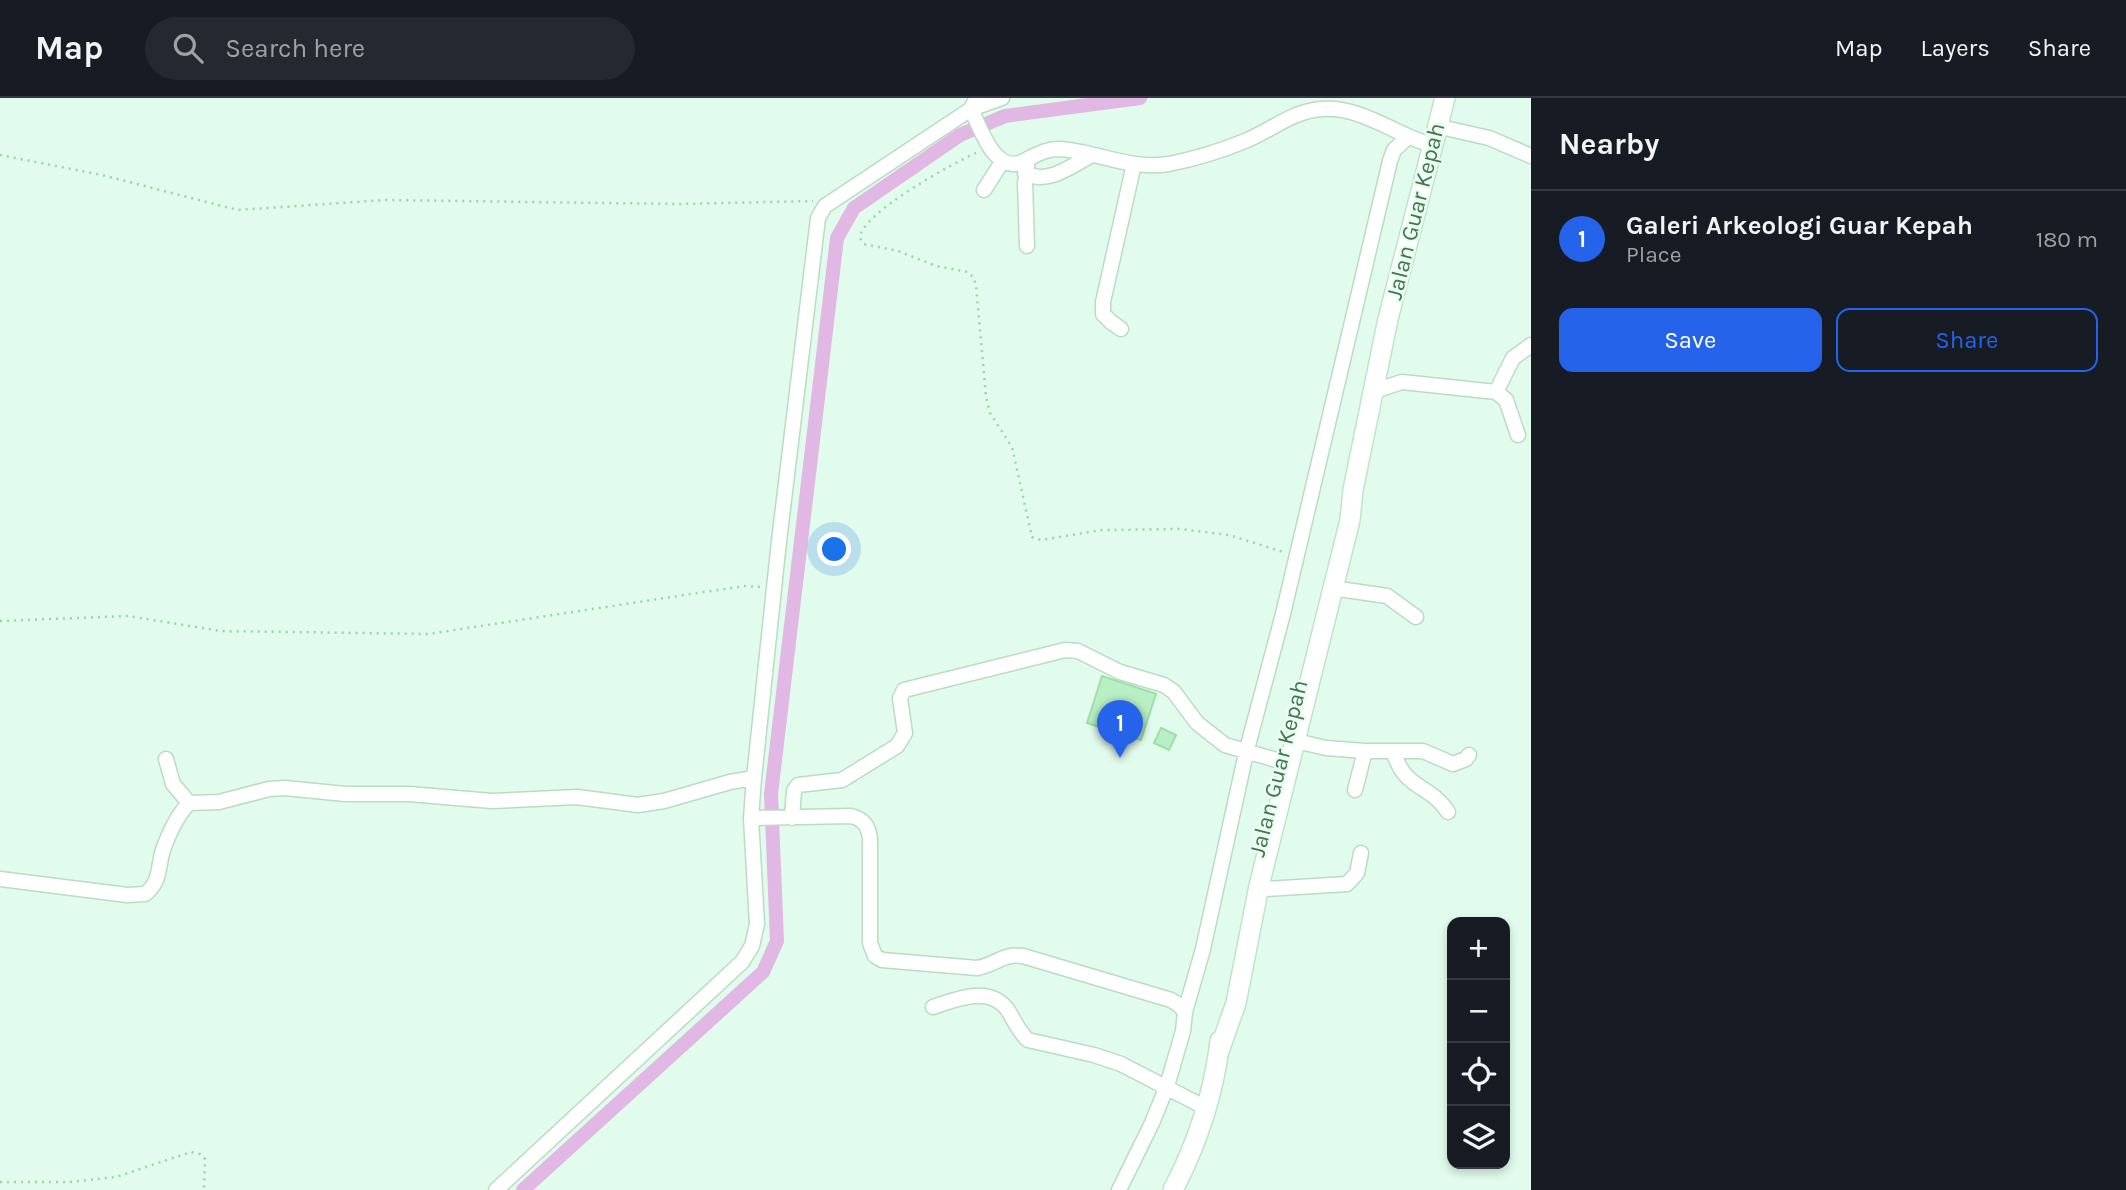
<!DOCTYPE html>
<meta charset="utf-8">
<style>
body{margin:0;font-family:Karla,sans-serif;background:#242831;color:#f1f3f6}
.controls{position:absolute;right:21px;bottom:21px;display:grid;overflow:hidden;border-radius:14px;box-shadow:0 4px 10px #0003}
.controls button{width:63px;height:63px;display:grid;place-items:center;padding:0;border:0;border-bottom:2px solid #363941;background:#171b24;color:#f1f3f6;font:35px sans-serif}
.you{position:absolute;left:835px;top:452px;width:24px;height:24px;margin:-18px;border:5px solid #fff;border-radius:50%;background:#1a73e8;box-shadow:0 0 0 10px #1a73e833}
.badge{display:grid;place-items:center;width:46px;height:46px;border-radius:50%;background:#2563eb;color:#fff;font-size:23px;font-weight:700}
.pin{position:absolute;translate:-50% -58px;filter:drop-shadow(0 2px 4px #0008)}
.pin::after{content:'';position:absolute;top:37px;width:24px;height:21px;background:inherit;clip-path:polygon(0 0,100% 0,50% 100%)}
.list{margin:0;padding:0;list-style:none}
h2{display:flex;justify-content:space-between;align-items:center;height:91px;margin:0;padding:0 28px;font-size:30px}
h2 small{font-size:23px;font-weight:400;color:#9ea1a6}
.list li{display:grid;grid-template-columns:46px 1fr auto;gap:21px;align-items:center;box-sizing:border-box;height:98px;padding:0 28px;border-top:2px solid #363941}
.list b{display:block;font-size:26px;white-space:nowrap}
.list p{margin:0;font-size:23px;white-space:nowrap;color:#9ea1a6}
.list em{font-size:23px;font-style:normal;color:#9ea1a6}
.actions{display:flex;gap:14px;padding:21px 28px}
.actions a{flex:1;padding:16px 0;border:2px solid #2563eb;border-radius:14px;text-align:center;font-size:24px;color:#2563eb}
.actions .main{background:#2563eb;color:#fff}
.icon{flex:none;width:38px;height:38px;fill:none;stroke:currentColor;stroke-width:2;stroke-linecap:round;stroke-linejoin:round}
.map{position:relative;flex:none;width:1531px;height:1092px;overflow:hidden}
header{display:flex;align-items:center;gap:42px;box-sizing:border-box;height:98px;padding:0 35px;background:#171b24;border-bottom:2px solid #363941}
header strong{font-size:33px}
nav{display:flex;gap:38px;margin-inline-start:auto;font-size:24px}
.search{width:490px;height:63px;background:#242831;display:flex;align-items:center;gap:18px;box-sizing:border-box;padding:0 24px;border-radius:38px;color:#9ea1a6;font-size:26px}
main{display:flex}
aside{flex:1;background:#171b24}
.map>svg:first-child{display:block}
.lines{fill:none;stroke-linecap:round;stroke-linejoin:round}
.canal{stroke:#e1b7e3;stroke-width:14}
.building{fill:#baefc5;stroke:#9ce0a8;stroke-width:2}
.minor-casing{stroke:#bcdbc4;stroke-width:17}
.secondary-casing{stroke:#bee5c9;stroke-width:22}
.path{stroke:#9ed3a8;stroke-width:2.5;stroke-dasharray:2 5;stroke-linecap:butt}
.minor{stroke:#fff;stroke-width:14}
.secondary{stroke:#fff;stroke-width:19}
.labels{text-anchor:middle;stroke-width:5;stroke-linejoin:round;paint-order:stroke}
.street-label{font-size:23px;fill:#4a7150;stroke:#e7fef1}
</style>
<header>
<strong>Map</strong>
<div class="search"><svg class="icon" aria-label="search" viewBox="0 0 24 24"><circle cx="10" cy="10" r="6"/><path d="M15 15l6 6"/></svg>Search here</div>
<nav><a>Map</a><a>Layers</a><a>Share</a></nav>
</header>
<main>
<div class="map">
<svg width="1531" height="1092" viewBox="0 0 1531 1092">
<rect width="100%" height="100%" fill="#e1fbec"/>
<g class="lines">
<path class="canal" d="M 523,1092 L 763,874 L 777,843 L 771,696 L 837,140 L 854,110 L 960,37 L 1005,18 L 1140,0"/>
</g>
<path class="building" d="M 1102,578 L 1156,596 L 1141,642 L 1087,625 Z
M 1161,630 L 1176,637 L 1169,652 L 1154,645 Z"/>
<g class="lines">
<defs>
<path id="minor" d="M 975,3 L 971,11 C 981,31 995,78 1024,63 C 1036,57 1045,51 1059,51 C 1096,53 1128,72 1169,66 C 1194,61 1221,53 1245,43 C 1272,32 1292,13 1322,11 C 1362,8 1395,37 1432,47
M 1436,28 L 1489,40 L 1531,58
M 1025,75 C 1047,87 1070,69 1090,58
M 984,92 L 1002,64
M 1027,148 L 1025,85 L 1028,61
M 1121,231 L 1111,224 L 1103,216 L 1103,204 L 1134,66
M 1374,293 L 1402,284 L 1496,294 L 1506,302 L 1518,337
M 1496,294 L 1513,260 L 1531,247
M 1332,490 L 1387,498 L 1416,519
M 1296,643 L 1326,650 L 1365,653 L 1423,653 L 1453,666 L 1466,661 L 1469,657
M 1393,653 C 1406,694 1428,684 1448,714
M 166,661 L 173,686 L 189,705
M 1355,692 L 1365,653
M 751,720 L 851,718 C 864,721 868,728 870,740 L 870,845 L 875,858 L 882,862 L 977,870 C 996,867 1002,855 1023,858 L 1171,902 L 1179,907 L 1185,914
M 792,720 L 794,693 L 798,687 L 842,682 L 897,648 L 905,635 L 900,600 L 904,592 L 1065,552 L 1078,553 L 1120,574 L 1164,587 L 1174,594 L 1197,625 L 1225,647 L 1290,666
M 0,781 L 127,797 L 145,796 C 160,784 158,772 162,755 C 168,737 176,719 189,705 L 219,704 L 269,691 L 285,690 L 345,696 L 409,696 L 492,703 L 577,699 L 638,707 L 664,703 L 730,684 L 754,680
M 1259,788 L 1266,791 L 1347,786 L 1357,775 L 1361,755
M 933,909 C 958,900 992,887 1009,914 C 1015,924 1019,934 1028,942 L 1094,957 L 1121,966 L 1206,1010
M 496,1092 L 742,864 L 752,848 L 757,826 L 751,720 L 754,680 L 779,443 L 818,120 L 825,108 L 971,11 L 1002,0
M 1119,1092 L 1152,1025 L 1167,988 L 1183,933 L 1185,914 L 1203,851 L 1246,655 L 1283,516 L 1390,63 L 1394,52 L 1408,39"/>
<path id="secondary" d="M 1219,953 L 1236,905 L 1259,788 L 1350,422 L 1353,392 L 1388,221 L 1445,0
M 1173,1092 C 1197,1046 1214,994 1220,943"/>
</defs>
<use href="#minor" class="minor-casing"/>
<use href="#secondary" class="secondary-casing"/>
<path class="path" d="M 976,55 C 953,65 860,116 860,140 L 864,146 L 898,153 L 936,168 L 968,174 L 973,179 L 976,187 L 986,299 L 990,315 L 1012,349 L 1032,439 L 1041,442 L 1102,432 L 1180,431 L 1229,437 L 1283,454
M 0,57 L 102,77 L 238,112 L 385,102 L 679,106 L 813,103
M 0,523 L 128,518 L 221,533 L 428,536 L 691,496 L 745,488 L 761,489
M 0,1084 L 69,1084 L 116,1079 L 191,1054 L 200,1056 L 205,1061 L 204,1092"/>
<use href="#minor" class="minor"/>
<use href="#secondary" class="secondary"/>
</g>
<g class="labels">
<g class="street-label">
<text transform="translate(1415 113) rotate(-76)" y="8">Jalan Guar Kepah</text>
<text transform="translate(1278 670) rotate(-76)" y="8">Jalan Guar Kepah</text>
</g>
</g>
</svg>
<div class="controls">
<button>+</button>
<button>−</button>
<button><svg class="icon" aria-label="locate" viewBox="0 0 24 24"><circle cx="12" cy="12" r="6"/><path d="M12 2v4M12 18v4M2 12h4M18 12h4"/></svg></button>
<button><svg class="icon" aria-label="layers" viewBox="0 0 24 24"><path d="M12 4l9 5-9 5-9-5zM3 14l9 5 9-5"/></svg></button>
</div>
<div class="you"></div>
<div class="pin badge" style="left:1120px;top:660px">1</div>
</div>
<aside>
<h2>Nearby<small></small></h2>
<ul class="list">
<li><span class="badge">1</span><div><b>Galeri Arkeologi Guar Kepah</b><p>Place</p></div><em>180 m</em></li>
</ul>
<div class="actions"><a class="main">Save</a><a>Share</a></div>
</aside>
</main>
